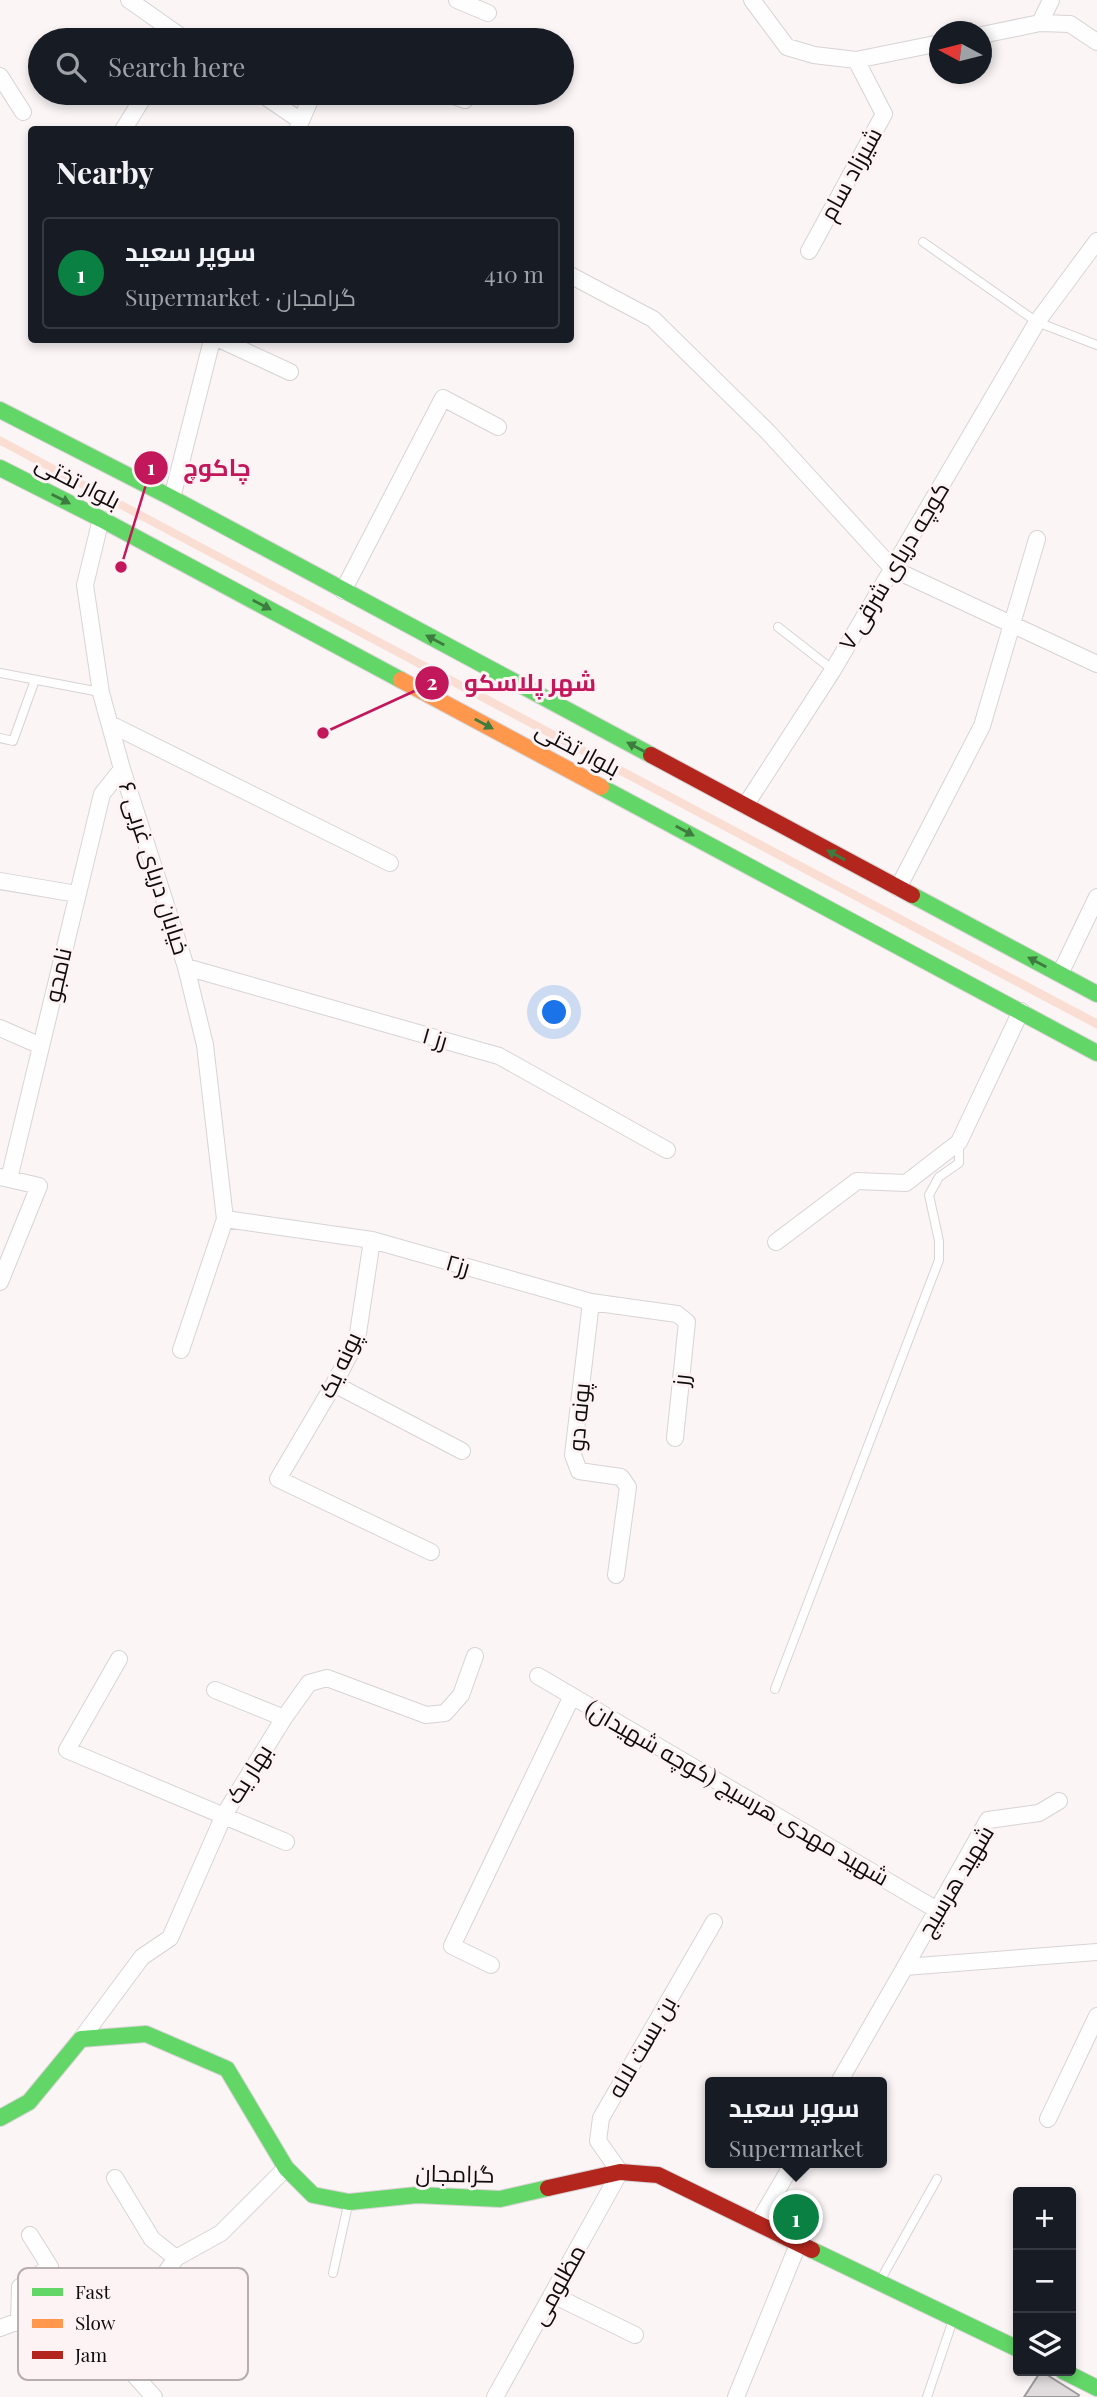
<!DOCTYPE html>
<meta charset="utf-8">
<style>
body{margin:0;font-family:"Playfair Display",Cairo,serif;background:#20242c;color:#f1f3f6}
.controls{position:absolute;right:21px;bottom:21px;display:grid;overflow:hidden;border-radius:7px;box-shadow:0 4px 10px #0003}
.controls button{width:63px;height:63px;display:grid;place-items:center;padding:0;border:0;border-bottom:2px solid #363941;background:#171b24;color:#f1f3f6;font:35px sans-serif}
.compass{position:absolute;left:929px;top:21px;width:63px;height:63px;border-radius:50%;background:#171b24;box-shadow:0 4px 10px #0003;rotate:277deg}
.you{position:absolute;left:555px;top:1013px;width:24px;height:24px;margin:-18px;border:5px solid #fff;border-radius:50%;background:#1a73e8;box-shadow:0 0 0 10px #1a73e833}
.badge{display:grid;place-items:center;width:46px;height:46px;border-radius:50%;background:#0b8043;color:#fff;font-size:23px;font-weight:700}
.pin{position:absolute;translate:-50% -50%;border:4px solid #fff;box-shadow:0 2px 7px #0006}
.popup{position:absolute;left:705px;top:2077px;width:182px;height:91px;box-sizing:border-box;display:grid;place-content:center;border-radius:7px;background:#171b24;filter:drop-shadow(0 2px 5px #0005);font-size:23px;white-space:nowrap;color:#9ea1a6}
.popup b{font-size:26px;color:#f1f3f6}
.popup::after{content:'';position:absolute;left:50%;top:100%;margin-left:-14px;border:14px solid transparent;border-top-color:#171b24}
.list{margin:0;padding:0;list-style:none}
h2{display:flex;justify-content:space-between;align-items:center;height:91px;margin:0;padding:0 28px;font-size:30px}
h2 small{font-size:23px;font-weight:400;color:#9ea1a6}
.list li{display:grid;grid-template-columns:46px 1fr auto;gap:21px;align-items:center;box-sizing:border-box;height:112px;margin:0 14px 14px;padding:0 14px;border:2px solid #363941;border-radius:7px}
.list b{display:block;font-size:26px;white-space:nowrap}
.list p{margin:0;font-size:23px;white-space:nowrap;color:#9ea1a6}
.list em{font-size:23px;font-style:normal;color:#9ea1a6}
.icon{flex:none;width:38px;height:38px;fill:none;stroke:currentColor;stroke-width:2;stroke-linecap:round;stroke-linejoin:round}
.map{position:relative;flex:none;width:1097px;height:2397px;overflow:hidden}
.search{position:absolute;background:#171b24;box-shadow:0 4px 10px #0003;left:28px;top:28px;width:546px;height:77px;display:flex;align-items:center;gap:18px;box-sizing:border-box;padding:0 24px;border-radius:38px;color:#9ea1a6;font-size:26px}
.panel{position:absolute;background:#171b24;box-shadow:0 4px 10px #0003;left:28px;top:126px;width:546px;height:217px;border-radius:7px}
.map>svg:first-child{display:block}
.green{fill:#faded3}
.building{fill:#e0dcdd;stroke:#9d9a9b;stroke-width:2}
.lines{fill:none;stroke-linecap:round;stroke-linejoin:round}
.lane-casing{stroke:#d8d3d4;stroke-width:10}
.street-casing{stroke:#d8d3d4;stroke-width:18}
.fast-casing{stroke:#d8d3d4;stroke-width:18}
.slow-casing{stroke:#d8d3d4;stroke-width:18}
.jam-casing{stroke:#d8d3d4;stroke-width:18}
.lane{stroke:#fefefe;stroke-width:8}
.street{stroke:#fefefe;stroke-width:16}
.fast{stroke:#63d668;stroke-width:16}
.slow{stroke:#ff974d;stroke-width:16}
.jam{stroke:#b3261e;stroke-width:16}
.oneway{fill:#3d7b3f}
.labels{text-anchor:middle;stroke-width:6;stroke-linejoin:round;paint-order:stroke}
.street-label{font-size:23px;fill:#0f0c0d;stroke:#fdf3f5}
.key{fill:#fdf3f5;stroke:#b6aeaf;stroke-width:2}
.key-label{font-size:19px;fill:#0f0c0d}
.leader{fill:none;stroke:#c2185b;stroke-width:2.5}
.callout-dot{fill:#c2185b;stroke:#fdf3f5;stroke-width:2.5}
.mark-label{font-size:21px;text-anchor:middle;font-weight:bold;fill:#fff}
.callout-label{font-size:24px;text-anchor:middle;font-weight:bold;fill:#c2185b;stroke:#fdf3f5;stroke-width:6;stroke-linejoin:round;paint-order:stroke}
</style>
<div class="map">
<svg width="1097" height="2397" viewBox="0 0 1097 2397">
<rect width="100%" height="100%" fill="#fbf5f6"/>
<path class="green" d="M 0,436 L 1097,1019 L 1097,1029 L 0,445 Z"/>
<path class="building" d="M 1041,2371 L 1079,2395 L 1078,2397 L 1024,2397 Z"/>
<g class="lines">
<defs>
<path id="lane" d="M 923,242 L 1037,322 L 1097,345
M 778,627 L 833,670
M 0,673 L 100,692
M 0,738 L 13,741 L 35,680
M 775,1689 L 939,1260 L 939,1241 L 929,1195 L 939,1177 L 959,1163 L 959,1142
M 333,2273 L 348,2205
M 881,2279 L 937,2179
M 927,2397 L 953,2320"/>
<path id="street" d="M 129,0 L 186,40
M 457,0 L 488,13
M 752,0 L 787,47 L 814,55 L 856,60 L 940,43
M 1040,23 L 1051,0
M 982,35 L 1040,23 L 1070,24 L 1097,42
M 0,76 L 23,112
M 260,93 L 301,121
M 446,93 L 465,100
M 123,130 L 146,93
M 297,130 L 313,93
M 809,251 L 884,114 L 856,60
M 570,275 L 653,319 L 768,432 L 893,569 L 1097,664
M 221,340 L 290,372
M 172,498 L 212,340
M 101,519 L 85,585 L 101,693 L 122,769 L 186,967 L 205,1045 L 225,1219 L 181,1350
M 343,591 L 443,398 L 498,427
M 110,724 L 390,863
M 745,806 L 833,670 L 1037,322 L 1097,241
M 0,881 L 77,894
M 898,888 L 982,726 L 1037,539
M 186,967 L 499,1056 L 667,1150
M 1060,974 L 1097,897
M 0,1028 L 41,1046
M 0,1177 L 9,1179 L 102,794 L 122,769
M 225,1219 L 372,1240 L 591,1302 L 677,1314 L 687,1322 L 675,1438
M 372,1240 L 357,1340 L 334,1384 L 278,1479 L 431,1552
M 776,1242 L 857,1181 L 906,1183 L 959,1142 L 1021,1011
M 0,1282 L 39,1186 L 9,1179
M 591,1302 L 573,1455 L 579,1471 L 621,1477 L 628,1487 L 616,1575
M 334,1384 L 462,1451
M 119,1659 L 67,1750 L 286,1842
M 538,1676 L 937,1910
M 215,1690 L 284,1718
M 491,1965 L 452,1946 L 572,1696
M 905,1967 L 988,1820 L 1039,1813 L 1059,1801
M 81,2039 L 142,1957 L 170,1938 L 224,1815 L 284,1718 L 309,1683 L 327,1678 L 426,1715 L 445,1713 L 461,1695 L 475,1656
M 839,2082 L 905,1967 L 1097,1952
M 1048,2119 L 1097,2016
M 115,2178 L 152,2239 L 176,2258
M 758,2223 L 793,2163
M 553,2295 L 635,2335
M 19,2321 L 20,2287 L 50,2267 L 30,2235
M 0,2328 L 19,2321 L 51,2347 L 112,2350 L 154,2397
M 112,2350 L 176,2258 L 221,2233 L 286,2168
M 495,2397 L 620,2172 L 598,2141 L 601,2118 L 714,1922
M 736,2397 L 799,2242"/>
<path id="fast" d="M 0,410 L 172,498 L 651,755
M 0,468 L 101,519 L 401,680
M 601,787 L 1097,1053
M 912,895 L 1097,994
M 0,2118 L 29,2102 L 81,2039 L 146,2034 L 227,2069 L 286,2168 L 313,2195 L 349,2202 L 417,2195 L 500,2199 L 548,2188
M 812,2250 L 1018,2349
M 1063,2371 L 1097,2388"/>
<path id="slow" d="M 401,680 L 601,787"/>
<path id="jam" d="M 651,755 L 912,895
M 548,2188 L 620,2172 L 658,2175 L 812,2250"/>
</defs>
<use href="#lane" class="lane-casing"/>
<use href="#street" class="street-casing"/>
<use href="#fast" class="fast-casing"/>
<use href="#slow" class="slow-casing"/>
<use href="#jam" class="jam-casing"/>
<use href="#lane" class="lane"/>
<use href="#street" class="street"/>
<use href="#fast" class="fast"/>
<use href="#slow" class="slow"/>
<use href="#jam" class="jam"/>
</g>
<defs><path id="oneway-solid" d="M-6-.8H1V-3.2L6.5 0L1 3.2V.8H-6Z" transform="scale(1.75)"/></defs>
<g class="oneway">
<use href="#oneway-solid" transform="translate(61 499) rotate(27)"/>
<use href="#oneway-solid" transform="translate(262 605) rotate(28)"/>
<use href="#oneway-solid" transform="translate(435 640) rotate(-152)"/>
<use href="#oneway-solid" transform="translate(484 724) rotate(28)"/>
<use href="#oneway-solid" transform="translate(636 747) rotate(-152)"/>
<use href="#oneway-solid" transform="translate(685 831) rotate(28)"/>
<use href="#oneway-solid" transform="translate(836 855) rotate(-152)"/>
<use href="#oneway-solid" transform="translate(1037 962) rotate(-152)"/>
</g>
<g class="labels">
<g class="street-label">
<text transform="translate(851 174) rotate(-61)" y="8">شیرزاد سام</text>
<text transform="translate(78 482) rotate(27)" y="8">بلوار تختی</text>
<text transform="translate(894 566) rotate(-59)" y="8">کوچه دریای شرقی ۷</text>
<text transform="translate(578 749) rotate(28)" y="8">بلوار تختی</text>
<text transform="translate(154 868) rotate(72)" y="8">خیابان دریای غربی ۶</text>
<text transform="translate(58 975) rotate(-77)" y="8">نامجو</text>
<text transform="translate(435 1038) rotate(16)" y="8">رز ۱</text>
<text transform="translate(458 1265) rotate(16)" y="8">رز۲</text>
<text transform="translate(340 1365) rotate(-65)" y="8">پونه یک</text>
<text transform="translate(681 1380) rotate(-84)" y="8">رز</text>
<text transform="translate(579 1417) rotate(-85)" y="8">پونه دو</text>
<text transform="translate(249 1774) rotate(-58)" y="8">بهار یک</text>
<text transform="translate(737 1793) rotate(30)" y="8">شهید مهدی هرسیج (کوچه شهیدان)</text>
<text transform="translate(956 1881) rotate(-59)" y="8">شهید هرسیج</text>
<text transform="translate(642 2047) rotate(-60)" y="8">بن بست لاله</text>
<text transform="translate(455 2174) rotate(1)" y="8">گرامجان</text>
<text transform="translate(558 2285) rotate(-61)" y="8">مظلومی</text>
</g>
</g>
<rect x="18" y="2268" width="230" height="112" rx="10" class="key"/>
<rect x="32" y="2288" width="31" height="8" fill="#63d668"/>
<rect x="32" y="2319" width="31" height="9" fill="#ff974d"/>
<rect x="32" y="2351" width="31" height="8" fill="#b3261e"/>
<g class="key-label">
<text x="75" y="2299">Fast</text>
<text x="75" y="2330">Slow</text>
<text x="75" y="2362">Jam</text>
</g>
<path class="leader" d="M121 567L151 468M323 733L432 683"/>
<g class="callout-dot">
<circle cx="121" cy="567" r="7"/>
<circle cx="323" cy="733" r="7"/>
<circle cx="151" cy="468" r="18"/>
<circle cx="432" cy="683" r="18"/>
</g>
<g class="mark-label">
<text x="151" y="475">1</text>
<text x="432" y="690">2</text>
</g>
<g class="callout-label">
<text x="217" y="476">چاکوچ</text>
<text x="530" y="691">شهر پلاسکو</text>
</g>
</svg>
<div class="controls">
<button>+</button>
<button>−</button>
<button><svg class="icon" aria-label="layers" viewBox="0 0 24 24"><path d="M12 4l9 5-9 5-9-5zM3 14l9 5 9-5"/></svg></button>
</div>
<svg class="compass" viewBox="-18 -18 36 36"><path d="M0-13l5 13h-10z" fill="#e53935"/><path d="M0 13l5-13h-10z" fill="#9ea1a6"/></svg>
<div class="you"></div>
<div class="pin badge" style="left:796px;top:2217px">1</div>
<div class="popup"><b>سوپر سعید</b>Supermarket</div>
<div class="search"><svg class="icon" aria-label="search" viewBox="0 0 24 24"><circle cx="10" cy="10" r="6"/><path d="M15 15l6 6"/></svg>Search here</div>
<section class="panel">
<h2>Nearby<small></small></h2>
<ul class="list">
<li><span class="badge">1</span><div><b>سوپر سعید</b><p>Supermarket · گرامجان</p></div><em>410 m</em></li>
</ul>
</section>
</div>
